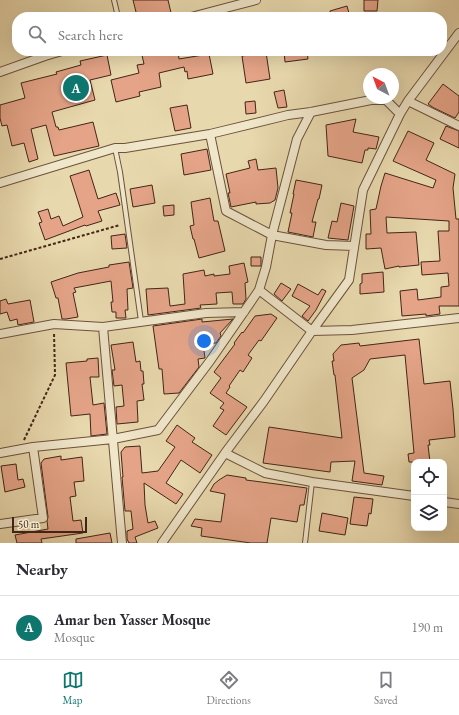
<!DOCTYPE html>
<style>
body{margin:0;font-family:"EB Garamond",serif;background:#f2f2f3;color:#2b2b33}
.controls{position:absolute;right:12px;bottom:12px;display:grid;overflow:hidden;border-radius:8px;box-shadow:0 4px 16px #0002}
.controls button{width:36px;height:36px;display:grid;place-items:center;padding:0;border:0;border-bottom:1px solid #e1e1e2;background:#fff;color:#2b2b33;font:20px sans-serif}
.compass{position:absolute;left:363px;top:68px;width:36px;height:36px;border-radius:50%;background:#fff;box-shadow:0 4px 16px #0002;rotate:319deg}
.scale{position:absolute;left:12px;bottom:10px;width:75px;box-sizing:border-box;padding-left:4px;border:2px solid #432517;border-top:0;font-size:11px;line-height:14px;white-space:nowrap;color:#432517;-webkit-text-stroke:3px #f0e6ca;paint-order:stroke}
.you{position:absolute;left:204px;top:341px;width:14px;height:14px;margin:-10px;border:3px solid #fff;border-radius:50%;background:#1a73e8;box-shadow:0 0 0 6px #1a73e833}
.badge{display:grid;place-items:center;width:26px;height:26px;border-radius:50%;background:#0f766e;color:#fff;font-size:13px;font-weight:700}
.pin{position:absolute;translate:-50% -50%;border:2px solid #fff;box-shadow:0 1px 4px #0006}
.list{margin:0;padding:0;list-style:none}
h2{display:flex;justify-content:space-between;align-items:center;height:52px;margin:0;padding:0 16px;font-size:17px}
h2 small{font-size:13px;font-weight:400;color:#7c7c81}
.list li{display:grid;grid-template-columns:26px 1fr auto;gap:12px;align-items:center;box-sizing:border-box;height:64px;padding:0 16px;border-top:1px solid #e1e1e2}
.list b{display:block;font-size:15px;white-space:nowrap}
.list p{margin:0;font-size:13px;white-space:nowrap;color:#7c7c81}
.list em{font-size:13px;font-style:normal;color:#7c7c81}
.icon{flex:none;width:22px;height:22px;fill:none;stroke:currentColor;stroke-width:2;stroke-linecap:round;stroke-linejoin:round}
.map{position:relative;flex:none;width:459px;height:543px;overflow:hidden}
.search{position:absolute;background:#fff;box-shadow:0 4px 16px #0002;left:12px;right:12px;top:12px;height:44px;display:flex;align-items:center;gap:10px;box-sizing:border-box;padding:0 14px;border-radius:16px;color:#7c7c81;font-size:15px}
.sheet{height:116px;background:#fff}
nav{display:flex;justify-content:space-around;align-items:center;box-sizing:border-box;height:56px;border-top:1px solid #e1e1e2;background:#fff;font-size:11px;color:#7c7c81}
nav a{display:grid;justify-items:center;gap:2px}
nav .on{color:#0f766e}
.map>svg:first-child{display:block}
.building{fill:#e5a488;stroke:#432517}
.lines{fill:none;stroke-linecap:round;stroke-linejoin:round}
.lane-casing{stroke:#6c523c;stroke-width:6}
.street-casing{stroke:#6c523c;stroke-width:10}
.path{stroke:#432517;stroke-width:2;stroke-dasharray:3 2;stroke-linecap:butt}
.lane{stroke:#f0e6ca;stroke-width:4}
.street{stroke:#f0e6ca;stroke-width:8}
</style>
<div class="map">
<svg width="459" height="543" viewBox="0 0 459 543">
<rect width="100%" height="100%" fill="#e8d8ad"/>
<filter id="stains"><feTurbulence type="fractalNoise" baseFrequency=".005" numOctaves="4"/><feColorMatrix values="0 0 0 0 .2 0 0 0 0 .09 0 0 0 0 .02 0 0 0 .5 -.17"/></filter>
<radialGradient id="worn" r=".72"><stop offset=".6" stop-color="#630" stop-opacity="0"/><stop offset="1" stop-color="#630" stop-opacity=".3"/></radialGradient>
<path class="building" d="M 133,0 L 168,0 L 172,17 L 146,17 L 145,14 L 137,16 Z
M 364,0 L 378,0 L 377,11 L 364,11 Z
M 347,6 L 350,17 L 331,17 L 330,11 Z
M 141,51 L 178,51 L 179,59 L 209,54 L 213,74 L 188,79 L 187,71 L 185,72 L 184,67 L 159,73 L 161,87 L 139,92 L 140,96 L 116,102 L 111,80 L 139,73 L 137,65 L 144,64 Z
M 284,51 L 307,51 L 308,59 L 285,62 Z
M 266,52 L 270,79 L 246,83 L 242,56 Z
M 107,55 L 111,75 L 90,80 L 95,100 L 52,112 L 56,127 L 58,127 L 59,130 L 93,122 L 99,146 L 54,156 L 46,125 L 31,129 L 38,159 L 29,162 L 24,143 L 12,146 L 7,125 L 2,126 L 0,118 L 0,105 L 25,98 L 21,83 L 57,74 L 56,72 L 81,65 L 80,61 Z
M 443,84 L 459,96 L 459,112 L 455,118 L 434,108 L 428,104 Z
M 284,90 L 287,107 L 278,108 L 274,92 Z
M 255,101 L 256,113 L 246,114 L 245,102 Z
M 187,105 L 191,128 L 175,131 L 170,108 Z
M 356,119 L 353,132 L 379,137 L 376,149 L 368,148 L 368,150 L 365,150 L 362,163 L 328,156 L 326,125 Z
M 446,126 L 459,131 L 459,148 L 440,139 Z
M 408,131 L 434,143 L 426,160 L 455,174 L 453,188 L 456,219 L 459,219 L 459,306 L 439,306 L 440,314 L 426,316 L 426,314 L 402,316 L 400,291 L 417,289 L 418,300 L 441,297 L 441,287 L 449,286 L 448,273 L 422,275 L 421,262 L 440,261 L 438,231 L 449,231 L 449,221 L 386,217 L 387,233 L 416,232 L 419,265 L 399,267 L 399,266 L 385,269 L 381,248 L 366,249 L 366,234 L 371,234 L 370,210 L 376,209 L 381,186 L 385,173 L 433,188 L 436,180 L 393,161 Z
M 207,149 L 211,170 L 184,175 L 181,154 Z
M 256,159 L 258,170 L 276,168 L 278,188 L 275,200 L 270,203 L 256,204 L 256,202 L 231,207 L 228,193 L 230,193 L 226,174 L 250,168 L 248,161 Z
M 89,170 L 98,199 L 116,193 L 120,205 L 98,211 L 102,221 L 86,226 L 85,225 L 45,240 L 39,223 L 42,222 L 38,212 L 48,209 L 51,219 L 59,216 L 63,226 L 83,217 L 70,176 Z
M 296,180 L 322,185 L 319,199 L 318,199 L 312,222 L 316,222 L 313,237 L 288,232 L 292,213 L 290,213 L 294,194 L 293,194 Z
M 152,185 L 155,203 L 133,207 L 130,189 Z
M 210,198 L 214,221 L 218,221 L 225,251 L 199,258 L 194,239 L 193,239 L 190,226 L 194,225 L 191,202 Z
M 341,203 L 354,206 L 348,240 L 328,238 L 332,221 L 337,222 Z
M 174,205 L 174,215 L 164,216 L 163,206 Z
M 125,234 L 127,248 L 112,249 L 111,236 Z
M 251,257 L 261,257 L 261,266 L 251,266 Z
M 129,262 L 133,288 L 127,289 L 128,310 L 125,310 L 126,318 L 116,318 L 116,312 L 112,312 L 111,302 L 113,302 L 111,281 L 74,288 L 76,292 L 73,293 L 78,317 L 66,319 L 62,319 L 58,298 L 56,298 L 51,282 L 78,273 L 109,267 L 109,265 Z
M 244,263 L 248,282 L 245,283 L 246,299 L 243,304 L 233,304 L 232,292 L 216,293 L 217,304 L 200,305 L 201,308 L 148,315 L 146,289 L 168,288 L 170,306 L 185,304 L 183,274 L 204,270 L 205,276 L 214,274 L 214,276 L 230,274 L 229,266 Z
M 383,272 L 384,292 L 360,294 L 360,284 L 362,283 L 362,274 Z
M 281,283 L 291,289 L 282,301 L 274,294 Z
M 298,284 L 318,295 L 322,289 L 326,291 L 316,310 L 308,321 L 302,316 L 310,306 L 292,296 Z
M 6,299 L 8,304 L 30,300 L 34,322 L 18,325 L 17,319 L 10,321 L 7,312 L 0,314 L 0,301 Z
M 271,314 L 277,318 L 261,341 L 259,340 L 248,355 L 252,358 L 243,372 L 240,370 L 229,386 L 230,387 L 226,393 L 247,407 L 226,435 L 213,426 L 224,410 L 220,408 L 224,403 L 210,393 L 221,378 L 214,372 L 235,344 L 234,343 L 242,332 L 243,333 L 255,316 Z
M 202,319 L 202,322 L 233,319 L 220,333 L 221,336 L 216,343 L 203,344 L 205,358 L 198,359 L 199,367 L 179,393 L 164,394 L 162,369 L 159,369 L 153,326 Z
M 419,339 L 424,384 L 450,381 L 453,409 L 455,437 L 429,440 L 430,445 L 428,445 L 430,462 L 409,462 L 408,454 L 414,453 L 405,355 L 370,359 L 364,370 L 352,378 L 364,473 L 384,476 L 382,485 L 352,481 L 355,461 L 331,462 L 330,472 L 263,463 L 269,427 L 342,438 L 335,375 L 334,375 L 332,361 L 334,361 L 333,354 L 341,345 L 359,343 L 360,346 Z
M 133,342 L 136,362 L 140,361 L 141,371 L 143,371 L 144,384 L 142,384 L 144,400 L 137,401 L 138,422 L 117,424 L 116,407 L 124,406 L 122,385 L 114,386 L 112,370 L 115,370 L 111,345 Z
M 98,358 L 99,377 L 90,377 L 93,405 L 104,403 L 107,434 L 91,436 L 90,414 L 71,416 L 66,363 L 87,361 L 87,359 Z
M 177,425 L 195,438 L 192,442 L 212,455 L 200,473 L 181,460 L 166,483 L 183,494 L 176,504 L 144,483 L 145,505 L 148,523 L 155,521 L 158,528 L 135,537 L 137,543 L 129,543 L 127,539 L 127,531 L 133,529 L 131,511 L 125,511 L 122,477 L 123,477 L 121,452 L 125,447 L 140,446 L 142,473 L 158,471 L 175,447 L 166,441 Z
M 61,456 L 61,460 L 82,457 L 84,481 L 74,482 L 76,496 L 70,497 L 73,521 L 81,520 L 83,533 L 41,539 L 42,543 L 17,543 L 15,535 L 48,529 L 47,521 L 48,517 L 41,463 L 44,459 Z
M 16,464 L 18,480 L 23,479 L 25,487 L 5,492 L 1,466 Z
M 227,475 L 246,478 L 246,480 L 307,488 L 304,505 L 300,505 L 297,522 L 271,518 L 267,543 L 251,543 L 201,536 L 202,528 L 191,526 L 195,519 L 221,522 L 225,494 L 210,491 L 214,484 L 219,480 Z
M 354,497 L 373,499 L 371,514 L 369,513 L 367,526 L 350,524 Z
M 322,513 L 348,518 L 345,535 L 319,531 Z
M 110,533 L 112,543 L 76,543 L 76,539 Z"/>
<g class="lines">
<defs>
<path id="lane" d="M 114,0 L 118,17
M 115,148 L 120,172 L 141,321
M 305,543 L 312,482"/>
<path id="street" d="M 191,17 L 256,0
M 0,72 L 45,56 L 62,51
M 408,101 L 459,126
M 210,134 L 226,211 L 272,235 L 326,245 L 354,246
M 0,183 L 115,148 L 125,148 L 210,134 L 288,115 L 311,112 L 371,100 L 386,100 L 400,114
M 259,290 L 266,267 L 272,235 L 297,139 L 311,112
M 103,327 L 122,543
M 0,334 L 54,324 L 103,327 L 206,313 L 244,312
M 0,453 L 33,447 L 113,439 L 158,430 L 210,361 L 259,290 L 312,331 L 352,330 L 459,318
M 225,453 L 265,473 L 312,482 L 414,496
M 444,502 L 459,504
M 0,524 L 43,518 L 33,447
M 162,543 L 225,453 L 264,401 L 312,331 L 349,280 L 363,190 L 400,114 L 408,101 L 459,33"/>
</defs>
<use href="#lane" class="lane-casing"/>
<use href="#street" class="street-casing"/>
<path class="path" d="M 0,259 L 120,225
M 24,440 L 55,375 L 54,332"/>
<use href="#lane" class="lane"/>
<use href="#street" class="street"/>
</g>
<rect width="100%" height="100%" filter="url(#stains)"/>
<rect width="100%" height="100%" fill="url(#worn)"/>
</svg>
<div class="controls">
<button><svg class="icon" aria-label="locate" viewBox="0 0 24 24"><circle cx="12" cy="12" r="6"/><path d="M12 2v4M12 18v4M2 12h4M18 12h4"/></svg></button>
<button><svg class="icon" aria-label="layers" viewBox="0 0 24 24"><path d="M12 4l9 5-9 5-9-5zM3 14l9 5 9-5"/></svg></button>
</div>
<svg class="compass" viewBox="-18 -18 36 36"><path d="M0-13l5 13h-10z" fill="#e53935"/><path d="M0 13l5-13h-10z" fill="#7c7c81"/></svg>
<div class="scale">50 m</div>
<div class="you"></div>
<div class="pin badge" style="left:76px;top:88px">A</div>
<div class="search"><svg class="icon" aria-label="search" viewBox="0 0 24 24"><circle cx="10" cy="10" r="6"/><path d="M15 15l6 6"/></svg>Search here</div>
</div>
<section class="sheet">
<h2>Nearby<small></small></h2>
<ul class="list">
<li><span class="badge">A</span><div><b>Amar ben Yasser Mosque</b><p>Mosque</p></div><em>190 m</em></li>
</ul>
</section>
<nav>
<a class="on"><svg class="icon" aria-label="map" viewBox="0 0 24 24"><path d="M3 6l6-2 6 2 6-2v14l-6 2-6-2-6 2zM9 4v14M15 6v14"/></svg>Map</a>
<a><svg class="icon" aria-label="directions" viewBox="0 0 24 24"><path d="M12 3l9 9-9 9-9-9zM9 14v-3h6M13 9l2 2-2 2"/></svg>Directions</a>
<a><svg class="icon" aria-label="saved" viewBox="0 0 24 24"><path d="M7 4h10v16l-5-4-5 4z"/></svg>Saved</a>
</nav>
